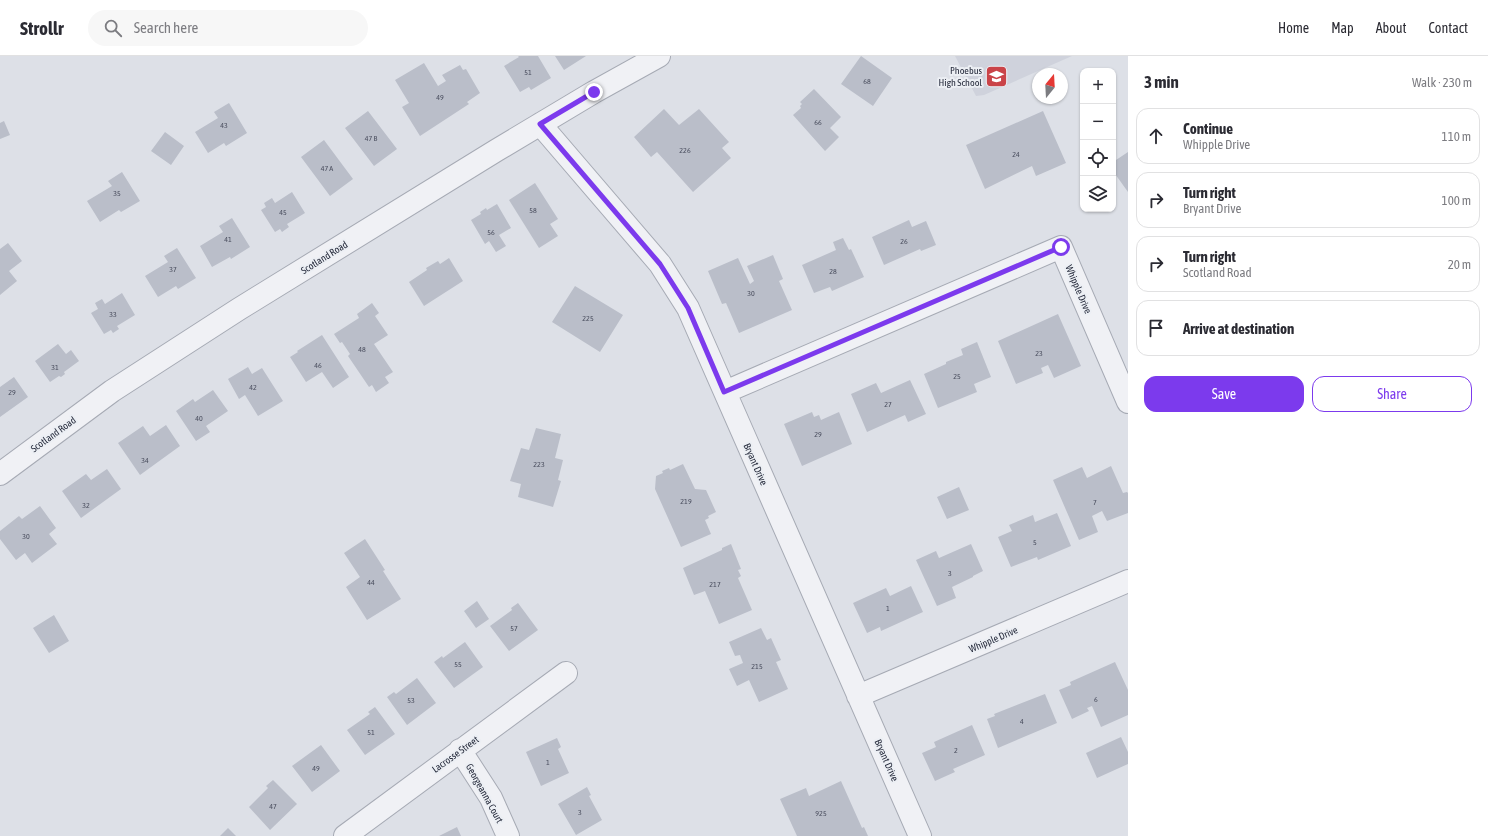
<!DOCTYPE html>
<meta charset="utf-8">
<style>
body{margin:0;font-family:"Asap Condensed",sans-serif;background:#f7f7f7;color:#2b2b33}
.controls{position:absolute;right:12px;top:12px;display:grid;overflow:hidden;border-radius:8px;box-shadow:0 1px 3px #0004}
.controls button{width:36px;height:36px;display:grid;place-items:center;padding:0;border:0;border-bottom:1px solid #e1e1e2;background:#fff;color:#2b2b33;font:20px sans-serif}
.compass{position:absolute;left:1032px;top:12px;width:36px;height:36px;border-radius:50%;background:#fff;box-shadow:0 1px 3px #0004;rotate:18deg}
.stop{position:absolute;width:12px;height:12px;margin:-9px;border:3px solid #7c3aed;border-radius:50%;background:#fff}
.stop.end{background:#7c3aed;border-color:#fff;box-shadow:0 1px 4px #0008}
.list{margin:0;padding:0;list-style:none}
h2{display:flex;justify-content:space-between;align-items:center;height:52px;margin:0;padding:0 16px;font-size:17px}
h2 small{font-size:13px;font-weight:400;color:#7c7c81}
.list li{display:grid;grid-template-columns:26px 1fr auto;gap:12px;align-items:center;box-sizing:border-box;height:56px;margin:0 8px 8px;padding:0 8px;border:1px solid #e1e1e2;border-radius:12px}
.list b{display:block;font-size:15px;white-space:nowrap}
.list p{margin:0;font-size:13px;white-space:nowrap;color:#7c7c81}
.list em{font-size:13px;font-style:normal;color:#7c7c81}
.actions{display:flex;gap:8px;padding:12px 16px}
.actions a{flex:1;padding:9px 0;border:1px solid #7c3aed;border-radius:12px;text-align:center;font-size:14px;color:#7c3aed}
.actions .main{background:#7c3aed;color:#fff}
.icon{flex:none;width:22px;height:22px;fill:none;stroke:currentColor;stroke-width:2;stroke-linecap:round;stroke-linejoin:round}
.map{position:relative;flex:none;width:1128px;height:780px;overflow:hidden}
header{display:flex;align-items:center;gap:24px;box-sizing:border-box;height:56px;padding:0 20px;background:#fff;border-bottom:1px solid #e1e1e2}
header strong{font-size:19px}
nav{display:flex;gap:22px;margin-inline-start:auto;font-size:14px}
.search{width:280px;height:36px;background:#f7f7f7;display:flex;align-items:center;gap:10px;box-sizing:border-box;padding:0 14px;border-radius:22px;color:#7c7c81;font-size:15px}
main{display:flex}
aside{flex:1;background:#fff}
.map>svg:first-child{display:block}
.built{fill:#cfd2dc}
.building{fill:#babec9}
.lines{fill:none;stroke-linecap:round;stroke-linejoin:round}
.street-casing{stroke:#a6aab4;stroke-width:24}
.street{stroke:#f0f1f5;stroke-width:22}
.route{stroke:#7c3aed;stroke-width:5}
.labels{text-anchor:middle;stroke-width:4;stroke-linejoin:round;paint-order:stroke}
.number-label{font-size:8px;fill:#4c5060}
.poi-label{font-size:10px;fill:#272c3d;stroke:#eceff4;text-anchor:end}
.street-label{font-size:10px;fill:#272c3d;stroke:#eceff4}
</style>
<header>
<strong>Strollr</strong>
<div class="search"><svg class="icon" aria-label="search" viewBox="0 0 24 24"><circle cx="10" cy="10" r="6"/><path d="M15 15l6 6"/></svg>Search here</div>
<nav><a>Home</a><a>Map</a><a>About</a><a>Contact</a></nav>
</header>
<main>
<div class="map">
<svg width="1128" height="780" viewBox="0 0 1128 780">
<rect width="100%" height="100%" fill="#dde0e7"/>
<path class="built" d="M 955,0 L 1072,0 L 984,39 L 976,40 Z"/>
<path class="building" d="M 518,0 L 538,0 L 551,22 L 531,34 L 529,31 L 520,36 L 504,10 L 519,1 Z
M 555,0 L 586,0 L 564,14 Z
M 861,0 L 892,22 L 873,50 L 841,28 Z
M 424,7 L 438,30 L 446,25 L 442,19 L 460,9 L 463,14 L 466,13 L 480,37 L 467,46 L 469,48 L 420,80 L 402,51 L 409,47 L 395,24 Z
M 814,33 L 841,61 L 830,72 L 839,81 L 825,95 L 793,59 L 801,52 L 800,50 L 802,48 L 800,46 Z
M 229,47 L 247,77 L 226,90 L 224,87 L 208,97 L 195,76 L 218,62 L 214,56 Z
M 664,53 L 679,69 L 699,53 L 729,86 L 722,92 L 731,102 L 693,136 L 657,96 L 651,101 L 634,81 Z
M 368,55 L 397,93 L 374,110 L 345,72 Z
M 1043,55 L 1066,107 L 1036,120 L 1032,110 L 985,133 L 966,89 Z
M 4,65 L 10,79 L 0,83 L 0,67 Z
M 165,76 L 184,90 L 171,109 L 151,95 Z
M 324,84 L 353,123 L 330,140 L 301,101 Z
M 1128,96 L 1128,136 L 1113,115 L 1113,106 Z
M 122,116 L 140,145 L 121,156 L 119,154 L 100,166 L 87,145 L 112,130 L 108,125 Z
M 535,127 L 558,163 L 550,168 L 558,180 L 539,192 L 509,144 Z
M 292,136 L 305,157 L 287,168 L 289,171 L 282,176 L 280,173 L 275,176 L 261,154 L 266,151 L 264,147 L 272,142 L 275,147 Z
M 497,148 L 511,172 L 499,179 L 506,190 L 496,196 L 489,185 L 485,188 L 471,164 L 481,158 L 480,156 L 486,152 L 487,154 Z
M 232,162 L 250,191 L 231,203 L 230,201 L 212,211 L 200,190 L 223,176 L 219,170 Z
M 909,164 L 912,171 L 926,165 L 936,189 L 921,195 L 920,193 L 884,209 L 872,181 Z
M 843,182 L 849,194 L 851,193 L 864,221 L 832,235 L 830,231 L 814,237 L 802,209 L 836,194 L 833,186 Z
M 8,187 L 22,205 L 9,215 L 17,225 L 0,239 L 0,193 Z
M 177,192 L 196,222 L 178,233 L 176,230 L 158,241 L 145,220 L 168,206 L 164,200 Z
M 773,199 L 783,223 L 779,225 L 792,254 L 739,277 L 726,247 L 722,248 L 708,215 L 738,202 L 750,228 L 754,225 L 747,210 Z
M 449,202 L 463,225 L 424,250 L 409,226 L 427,214 L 426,212 L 438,205 L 440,208 Z
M 575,230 L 623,259 L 600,296 L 552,266 Z
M 122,237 L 135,259 L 117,270 L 119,273 L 113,277 L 111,274 L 104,278 L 91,257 L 98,253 L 95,247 L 102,243 L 105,248 Z
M 372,247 L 379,257 L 375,260 L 388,279 L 374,288 L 393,316 L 385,321 L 389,327 L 376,336 L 372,329 L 369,331 L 348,300 L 350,298 L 342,286 L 340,287 L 334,278 L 359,262 L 357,258 Z
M 1058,258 L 1081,310 L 1054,322 L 1048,309 L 1041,312 L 1043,317 L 1016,328 L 998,285 Z
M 322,279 L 349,321 L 333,332 L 322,316 L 306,326 L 290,301 L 298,296 L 297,295 Z
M 977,286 L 991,321 L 974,328 L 977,336 L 938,352 L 924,318 L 946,308 L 946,306 L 963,299 L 961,293 Z
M 58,288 L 66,298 L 71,294 L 79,305 L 64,316 L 65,318 L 61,321 L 59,320 L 50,326 L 35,305 Z
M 248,311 L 252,318 L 262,312 L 283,345 L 258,360 L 245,339 L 239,343 L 228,323 Z
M 14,321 L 28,341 L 0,361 L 0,331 Z
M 910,324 L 926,358 L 908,366 L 905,359 L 867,376 L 851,338 L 876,327 L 881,337 Z
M 213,334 L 228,355 L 206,370 L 210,376 L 196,385 L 176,355 L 193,343 L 195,346 Z
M 812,356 L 814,361 L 819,359 L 821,364 L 839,356 L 852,388 L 802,410 L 784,368 Z
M 166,369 L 180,390 L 140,419 L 118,387 L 143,370 L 150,380 Z
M 536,372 L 561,378 L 555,402 L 563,404 L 558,424 L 561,425 L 553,451 L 518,441 L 521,428 L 510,425 L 521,392 L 529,394 Z
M 683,408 L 695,433 L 706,434 L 716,456 L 708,460 L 709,462 L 705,464 L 711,478 L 681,491 L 655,433 L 656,420 L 663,417 L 662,415 L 669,412 L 670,414 Z
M 1111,410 L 1123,437 L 1127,436 L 1128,437 L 1128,457 L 1107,465 L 1102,455 L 1092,460 L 1098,476 L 1079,484 L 1053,424 L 1082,411 L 1087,422 Z
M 107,413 L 121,433 L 81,462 L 62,435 L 86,418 L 91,424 Z
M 959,431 L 969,454 L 947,463 L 937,441 Z
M 40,450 L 56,472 L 49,478 L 57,488 L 32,507 L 25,497 L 16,504 L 0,483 L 0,475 L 19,460 L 22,463 Z
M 1057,457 L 1071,490 L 1038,504 L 1037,501 L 1011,511 L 998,481 L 1012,475 L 1009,469 L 1033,459 L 1035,466 Z
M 365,483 L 385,514 L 383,515 L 401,543 L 367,564 L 346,531 L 360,521 L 344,497 Z
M 731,488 L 741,513 L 738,514 L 741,520 L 738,522 L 752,554 L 719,568 L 705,535 L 694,539 L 683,512 L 722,494 L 722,492 Z
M 971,488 L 983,515 L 973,520 L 973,521 L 952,531 L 956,542 L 937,550 L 916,504 L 936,495 L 939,502 Z
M 911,530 L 923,556 L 881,575 L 880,571 L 867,577 L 853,547 L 886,532 L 890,540 Z
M 477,545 L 489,563 L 476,572 L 464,555 Z
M 518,547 L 538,574 L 509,595 L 490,570 L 512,554 L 511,552 Z
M 54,559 L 69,585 L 49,597 L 33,572 Z
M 761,572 L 767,584 L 771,582 L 781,604 L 776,606 L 788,633 L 759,646 L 749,624 L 737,630 L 729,613 L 743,607 L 740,599 L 735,600 L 729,586 Z
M 465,586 L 483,611 L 454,632 L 434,606 L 442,600 L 443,602 Z
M 1115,606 L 1128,634 L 1128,659 L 1101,671 L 1092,650 L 1087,652 L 1089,655 L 1072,663 L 1059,634 L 1071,629 L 1070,626 Z
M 417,622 L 436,647 L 407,669 L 387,641 L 394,636 L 396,638 Z
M 1045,638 L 1057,667 L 998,692 L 987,663 L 995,660 L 994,658 Z
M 375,651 L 395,678 L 365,699 L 347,674 L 370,658 L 368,656 Z
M 972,669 L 985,699 L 953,713 L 955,716 L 935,725 L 922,697 L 936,691 L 934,686 Z
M 1121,681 L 1128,696 L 1128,708 L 1097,722 L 1086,697 Z
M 557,682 L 561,691 L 558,693 L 569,717 L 541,730 L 526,696 Z
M 321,689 L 340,715 L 312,736 L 292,710 Z
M 273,724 L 297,748 L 270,774 L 249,751 L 268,732 L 266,730 Z
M 841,725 L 862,772 L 864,771 L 868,780 L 797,780 L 780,743 L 806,732 L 809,740 Z
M 587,731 L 591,739 L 589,740 L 602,764 L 576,779 L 558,748 Z
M 457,771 L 461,780 L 439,780 Z
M 228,772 L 236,780 L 220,780 Z"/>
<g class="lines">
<defs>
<path id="street" d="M 540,68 L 660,208 L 688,252 L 920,780
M 725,336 L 1061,191 L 1128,346
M 0,418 L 112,335 L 239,253 L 497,94 L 594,36 L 659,0
M 858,640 L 1128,525
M 460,694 L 491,742 L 508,780
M 345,780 L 566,617"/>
</defs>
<use href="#street" class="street-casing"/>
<use href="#street" class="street"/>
</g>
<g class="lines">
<path class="route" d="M 594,36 L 540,68 L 660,208 L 688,252 L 724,336 L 1061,191"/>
</g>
<defs>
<symbol id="school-square" viewBox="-11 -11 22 22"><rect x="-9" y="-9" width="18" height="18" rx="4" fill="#ca4348" stroke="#eceff4"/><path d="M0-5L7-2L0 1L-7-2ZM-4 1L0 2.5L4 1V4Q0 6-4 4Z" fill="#fff"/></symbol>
</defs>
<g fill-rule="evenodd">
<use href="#school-square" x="984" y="8" width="25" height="25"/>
</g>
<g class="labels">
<g class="number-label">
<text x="528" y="19">51</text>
<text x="867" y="28">68</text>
<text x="440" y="44">49</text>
<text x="818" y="69">66</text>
<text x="224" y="72">43</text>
<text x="371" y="85">47 B</text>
<text x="685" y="97">226</text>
<text x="1016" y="101">24</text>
<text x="327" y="115">47 A</text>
<text x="117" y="140">35</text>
<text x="533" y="157">58</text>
<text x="283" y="159">45</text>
<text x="491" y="179">56</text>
<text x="228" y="186">41</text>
<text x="904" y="188">26</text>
<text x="173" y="216">37</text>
<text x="833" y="218">28</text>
<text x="751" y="240">30</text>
<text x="113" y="261">33</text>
<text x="588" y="265">225</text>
<text x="362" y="296">48</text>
<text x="1039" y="300">23</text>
<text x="318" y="312">46</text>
<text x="55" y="314">31</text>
<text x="957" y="323">25</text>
<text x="253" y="334">42</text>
<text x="12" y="339">29</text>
<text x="888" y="351">27</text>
<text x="199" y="365">40</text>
<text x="818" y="381">29</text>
<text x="145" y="407">34</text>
<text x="539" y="411">223</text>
<text x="686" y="448">219</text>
<text x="1095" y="449">7</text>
<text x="86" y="452">32</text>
<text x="26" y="483">30</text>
<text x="1035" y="489">5</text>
<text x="950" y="520">3</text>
<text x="371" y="529">44</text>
<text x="715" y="531">217</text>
<text x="888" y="555">1</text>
<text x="514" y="575">57</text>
<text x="458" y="611">55</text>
<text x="757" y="613">215</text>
<text x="1096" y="646">6</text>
<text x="411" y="647">53</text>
<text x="1022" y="668">4</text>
<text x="371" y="679">51</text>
<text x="956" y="697">2</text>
<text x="548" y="709">1</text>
<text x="316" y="715">49</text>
<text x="273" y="753">47</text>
<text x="580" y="759">3</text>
<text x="821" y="760">925</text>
</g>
<g class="poi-label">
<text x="982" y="18">Phoebus<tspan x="982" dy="12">High School</tspan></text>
</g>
<g class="street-label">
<text transform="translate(324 201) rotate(-32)" y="4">Scotland Road</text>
<text transform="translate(1079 233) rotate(67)" y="4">Whipple Drive</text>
<text transform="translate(53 378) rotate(-36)" y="4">Scotland Road</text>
<text transform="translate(756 408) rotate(66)" y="4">Bryant Drive</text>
<text transform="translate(993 583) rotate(-23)" y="4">Whipple Drive</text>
<text transform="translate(455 698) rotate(-36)" y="4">Lacrosse Street</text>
<text transform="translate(887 704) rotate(66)" y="4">Bryant Drive</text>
<text transform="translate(485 737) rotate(61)" y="4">Georgeanna Court</text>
</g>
</g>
</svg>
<div class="controls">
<button>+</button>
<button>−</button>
<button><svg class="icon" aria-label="locate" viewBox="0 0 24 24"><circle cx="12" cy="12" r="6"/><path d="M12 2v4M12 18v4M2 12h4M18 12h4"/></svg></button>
<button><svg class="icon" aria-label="layers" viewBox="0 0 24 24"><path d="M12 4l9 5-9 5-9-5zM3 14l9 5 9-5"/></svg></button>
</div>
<svg class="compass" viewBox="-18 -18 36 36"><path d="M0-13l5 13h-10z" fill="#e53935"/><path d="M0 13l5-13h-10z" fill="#7c7c81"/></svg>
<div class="stop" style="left:1061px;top:191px"></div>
<div class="stop end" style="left:594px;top:36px"></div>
</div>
<aside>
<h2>3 min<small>Walk · 230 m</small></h2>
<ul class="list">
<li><svg class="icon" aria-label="ahead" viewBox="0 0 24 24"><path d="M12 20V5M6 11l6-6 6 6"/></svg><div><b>Continue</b><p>Whipple Drive</p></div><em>110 m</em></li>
<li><svg class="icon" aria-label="right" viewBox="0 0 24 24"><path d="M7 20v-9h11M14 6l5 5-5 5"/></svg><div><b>Turn right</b><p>Bryant Drive</p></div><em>100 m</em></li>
<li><svg class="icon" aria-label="right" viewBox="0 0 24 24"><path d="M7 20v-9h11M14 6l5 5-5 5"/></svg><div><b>Turn right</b><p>Scotland Road</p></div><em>20 m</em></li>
<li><svg class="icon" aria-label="arrive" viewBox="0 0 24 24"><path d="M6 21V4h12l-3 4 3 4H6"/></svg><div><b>Arrive at destination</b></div></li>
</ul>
<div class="actions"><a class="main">Save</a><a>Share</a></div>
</aside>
</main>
